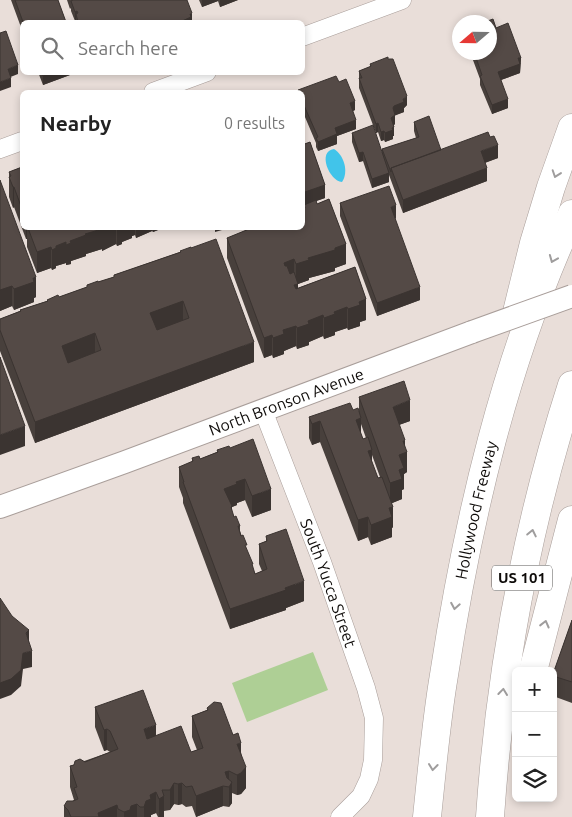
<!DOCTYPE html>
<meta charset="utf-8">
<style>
body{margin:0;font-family:Ubuntu,sans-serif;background:#f6f6f6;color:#222}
.controls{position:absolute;right:15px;bottom:15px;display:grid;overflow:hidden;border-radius:8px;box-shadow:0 2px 8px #0003}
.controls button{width:45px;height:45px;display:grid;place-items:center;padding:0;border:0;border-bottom:1px solid #e0e0e0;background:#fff;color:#222;font:25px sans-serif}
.compass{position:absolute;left:452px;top:15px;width:45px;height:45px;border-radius:50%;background:#fff;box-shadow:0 2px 8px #0003;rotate:250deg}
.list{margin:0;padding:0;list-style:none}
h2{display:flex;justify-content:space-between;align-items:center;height:65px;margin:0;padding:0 20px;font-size:21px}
h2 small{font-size:16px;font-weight:400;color:#767676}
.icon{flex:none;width:28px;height:28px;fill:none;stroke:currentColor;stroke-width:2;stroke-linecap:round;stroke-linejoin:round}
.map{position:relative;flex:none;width:572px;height:817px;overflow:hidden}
.search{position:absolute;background:#fff;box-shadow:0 2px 8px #0003;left:20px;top:20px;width:285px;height:55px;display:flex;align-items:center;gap:12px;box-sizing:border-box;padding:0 18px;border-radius:8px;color:#767676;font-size:19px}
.panel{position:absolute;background:#fff;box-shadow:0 2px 8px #0003;left:20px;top:90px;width:285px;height:140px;border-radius:8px}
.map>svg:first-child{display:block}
.green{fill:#aecf95}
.water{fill:#41c4ea}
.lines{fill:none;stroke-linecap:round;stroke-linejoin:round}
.minor-casing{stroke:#a99e9a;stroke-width:19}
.tertiary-casing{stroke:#a99e9a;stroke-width:24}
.motorway-casing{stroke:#a99e9a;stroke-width:29}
.minor{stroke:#fff;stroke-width:18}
.tertiary{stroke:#fff;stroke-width:22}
.motorway{stroke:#fff;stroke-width:28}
.tertiary-bridge-casing{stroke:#a99e9a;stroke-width:24;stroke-linecap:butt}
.tertiary-bridge{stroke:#fff;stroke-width:22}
.wall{fill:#48403c;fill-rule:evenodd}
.shaded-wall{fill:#3b3431}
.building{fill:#544a46;stroke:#3b3431;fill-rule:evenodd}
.oneway{stroke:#9f9d9d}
.labels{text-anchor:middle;stroke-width:5;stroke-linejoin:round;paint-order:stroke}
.shield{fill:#fff;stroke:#565453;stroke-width:1}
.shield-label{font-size:15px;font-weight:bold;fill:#0e0b09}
.street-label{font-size:16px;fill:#0e0b09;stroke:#fff}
</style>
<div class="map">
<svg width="572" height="817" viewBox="0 0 572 817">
<rect width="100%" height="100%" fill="#e9ded9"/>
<path class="green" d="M 313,652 L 328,690 L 247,722 L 232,683 Z"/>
<path class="water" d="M 334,149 C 344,155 349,172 342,182 C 329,181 317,151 334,149 Z"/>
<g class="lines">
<defs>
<g id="minor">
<path d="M 302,37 L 402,0"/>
<path d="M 153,92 L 207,72"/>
<path d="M 0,149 L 22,141"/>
<path id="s1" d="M 263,410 L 322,562 L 366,688 L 374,718 L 373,760 L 369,779 L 361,796 L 340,817"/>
</g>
<g id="tertiary">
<path id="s2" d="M 0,507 L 125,462 L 472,332"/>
</g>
<g id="motorway">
<path d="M 516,316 L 534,243 L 551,187 L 572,128"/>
<path d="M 533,671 L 572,520"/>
<path id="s3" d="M 427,817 C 432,770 436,722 444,675 C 468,518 505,359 572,214"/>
<path d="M 490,817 C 500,671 527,525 572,385"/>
</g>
</defs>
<use href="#minor" class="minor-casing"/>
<use href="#tertiary" class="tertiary-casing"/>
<use href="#motorway" class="motorway-casing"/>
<use href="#minor" class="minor"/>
<use href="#tertiary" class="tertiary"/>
<use href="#motorway" class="motorway"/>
<defs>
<path id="tertiary-bridge" d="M 472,332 L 572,296"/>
</defs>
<use href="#tertiary-bridge" class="tertiary-bridge-casing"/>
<use href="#tertiary-bridge" class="tertiary-bridge"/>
</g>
<path class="wall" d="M 11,0 L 58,0 L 66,22 L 22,22 L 22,30 Z
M 67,0 L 187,0 L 192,22 L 76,22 L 76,21 L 75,21 L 71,11 L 71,8 L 70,9 Z
M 199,0 L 238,0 L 220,7 L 218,1 L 202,7 Z
M 496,28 L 521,58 L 520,73 L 501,80 L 508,108 L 492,114 L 480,85 L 480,79 L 470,52 L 490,52 Z
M 370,64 L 407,105 L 404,108 L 404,112 L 395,115 L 395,124 L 394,125 L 394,136 L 393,136 L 393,139 L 385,142 L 384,140 L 381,141 L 378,132 L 376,133 L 359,88 L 359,71 L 369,67 L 370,67 Z
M 38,72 L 78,72 L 43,85 Z
M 339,82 L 355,110 L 353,111 L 356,129 L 337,136 L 337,144 L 318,151 L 316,147 L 316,143 L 302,110 L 302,92 L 298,92 L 298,90 Z
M 414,122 L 441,150 L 498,158 L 485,163 L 487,181 L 403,213 L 389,175 L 389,182 L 372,188 L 363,161 L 359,162 L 352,142 L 352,133 L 382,154 L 382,149 L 416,138 L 414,131 Z
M 310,142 L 325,185 L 325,198 L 316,201 L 317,204 L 329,199 L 346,244 L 346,264 L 335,268 L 335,271 L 309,278 L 309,280 L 298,284 L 298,288 L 355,267 L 366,299 L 366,320 L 360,322 L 360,326 L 348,330 L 347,328 L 335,332 L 335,335 L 324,339 L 323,336 L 309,342 L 309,345 L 297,349 L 296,346 L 284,351 L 284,354 L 273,358 L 272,355 L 264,358 L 227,258 L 227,238 L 247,230 L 247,228 L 302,228 L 302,209 L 304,209 L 304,205 L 302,206 L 302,145 Z
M 22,167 L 22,228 L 163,228 L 153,232 L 152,231 L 136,238 L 135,235 L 132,236 L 132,238 L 122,242 L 122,244 L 117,246 L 116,244 L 102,251 L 102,249 L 86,254 L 86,256 L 71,261 L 71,264 L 66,265 L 66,263 L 56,266 L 56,268 L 52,270 L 51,268 L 37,273 L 27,247 L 27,239 L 26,239 L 14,207 L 13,208 L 9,197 L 9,172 Z
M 0,180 L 36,297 L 34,298 L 34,302 L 14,310 L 12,306 L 0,311 Z
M 340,203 L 396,218 L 395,219 L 420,300 L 377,316 L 340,216 Z
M 180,251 L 254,362 L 35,443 L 0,351 L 0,319 L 20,311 L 20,310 L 47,301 L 47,300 L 59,297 L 87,287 L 87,285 L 98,282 L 114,277 L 114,275 L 180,252 Z
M 359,397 L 410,421 L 399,425 L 405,448 L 407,472 L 404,474 L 404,489 L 402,490 L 402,499 L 392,503 L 393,527 L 392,528 L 392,537 L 371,545 L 368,537 L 358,541 L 320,442 L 312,445 L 309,438 L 309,417 L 353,410 L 359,411 ZM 361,424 L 366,438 L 363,439 L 361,434 ZM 372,455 L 380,477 L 378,478 L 372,464 Z
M 230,448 L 271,510 L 252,517 L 245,500 L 237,503 L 237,505 L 232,507 L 232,512 L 234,517 L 240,526 L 240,531 L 255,574 L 262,571 L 259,564 L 259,544 L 266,541 L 266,536 L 304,601 L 286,608 L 286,610 L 230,629 L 183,503 L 183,498 L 179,487 L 179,467 L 192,462 L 192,458 L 200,459 L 217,452 L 217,450 Z
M 572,620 L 572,703 L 553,696 L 553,674 Z
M 95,707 L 191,752 L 197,750 L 192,737 L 192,716 L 207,710 L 207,708 L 233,735 L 241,752 L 246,788 L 241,794 L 237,795 L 232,793 L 232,803 L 229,807 L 223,806 L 196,817 L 192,806 L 186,807 L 182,804 L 178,805 L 174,804 L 170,810 L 164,811 L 164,817 L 158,817 L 156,813 L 151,815 L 151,817 L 64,817 L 64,806 L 74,800 L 70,787 L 70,766 L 110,752 L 107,750 L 104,751 L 95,727 Z"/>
<path class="shaded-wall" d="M 202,0 L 218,0 L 218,1 L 202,7 Z
M 220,0 L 238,0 L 220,7 Z
M 77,11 L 77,18 L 76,14 L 76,21 L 75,21 L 75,12 Z
M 192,13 L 192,22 L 180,22 L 190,14 Z
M 518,58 L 521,58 L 520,73 L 498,81 L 498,72 Z
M 18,65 L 18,74 L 8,78 L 8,69 Z
M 53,72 L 78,72 L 43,85 L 43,76 Z
M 11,78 L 11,87 L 0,91 L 0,82 Z
M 407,96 L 407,105 L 404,108 L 404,112 L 394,116 L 395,115 L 395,124 L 391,127 L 391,118 L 393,108 L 394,106 Z
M 508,99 L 508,108 L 492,114 L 492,105 Z
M 355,101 L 355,110 L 350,112 L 350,103 Z
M 356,120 L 356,129 L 337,136 L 337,144 L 318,151 L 318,142 L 335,128 Z
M 378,123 L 378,132 L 376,133 L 376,124 Z
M 394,127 L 394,136 L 393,136 L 393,139 L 385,142 L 385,133 Z
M 384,131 L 384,140 L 381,141 L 381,132 Z
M 498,145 L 498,158 L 481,164 L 481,151 Z
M 363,152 L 363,161 L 359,162 L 359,153 Z
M 487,168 L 487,181 L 403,213 L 403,200 Z
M 389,173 L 389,182 L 372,188 L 372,179 Z
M 325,185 L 325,198 L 302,206 L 302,193 Z
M 13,187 L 14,187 L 14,207 L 13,208 Z
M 396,205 L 396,218 L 391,220 L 391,207 Z
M 26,228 L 27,228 L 27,239 L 26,239 Z
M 108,228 L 116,228 L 116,244 L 102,251 L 102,230 Z
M 117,228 L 135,228 L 135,235 L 132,236 L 132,238 L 122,242 L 122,244 L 117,246 Z
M 136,228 L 152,228 L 152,231 L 136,238 Z
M 153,228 L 163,228 L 153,232 Z
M 215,228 L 229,228 L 215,232 Z
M 102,229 L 102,249 L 86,254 L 86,256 L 71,261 L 71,264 L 66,265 L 66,245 L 70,241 L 85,234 Z
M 66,242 L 66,263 L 56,266 L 56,268 L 52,270 L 52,250 L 56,246 Z
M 346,244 L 346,264 L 335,268 L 335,271 L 309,278 L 309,280 L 298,284 L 298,304 L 294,285 L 296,285 L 296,264 L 308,258 Z
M 51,247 L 51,268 L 37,273 L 37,252 Z
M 294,259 L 294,280 L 284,284 L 284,263 Z
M 36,277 L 36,297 L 34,298 L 34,302 L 14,310 L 14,289 L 33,278 Z
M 12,286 L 12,306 L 0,311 L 0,290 Z
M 420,287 L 420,300 L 377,316 L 377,303 Z
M 366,299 L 366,320 L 360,322 L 360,326 L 348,330 L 348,309 L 359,302 Z
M 183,301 L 183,321 L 150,334 L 150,313 Z
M 347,307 L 347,328 L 335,332 L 335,335 L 324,339 L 324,318 L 334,312 Z
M 323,315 L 323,336 L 309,342 L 309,345 L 297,349 L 297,328 L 308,321 Z
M 296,326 L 296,346 L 284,351 L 284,354 L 273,358 L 273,338 L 283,330 Z
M 95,333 L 95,354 L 62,366 L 62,346 Z
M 272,335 L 272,355 L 264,358 L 264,338 Z
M 254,342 L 254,362 L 35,443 L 35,422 Z
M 410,400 L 410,421 L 393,427 L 393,407 Z
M 361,418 L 361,438 L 356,420 Z
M 320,421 L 320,442 L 312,445 L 312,424 Z
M 25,426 L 25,446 L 0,455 L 0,435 Z
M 405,440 L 405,452 L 407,452 L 407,472 L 404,474 L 404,489 L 402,490 L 402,499 L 390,504 L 390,483 L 403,441 Z
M 372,450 L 372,470 L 368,451 Z
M 245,479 L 245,500 L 237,503 L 237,505 L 232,507 L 232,527 L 224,489 L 236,482 Z
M 271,489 L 271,510 L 252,517 L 252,496 Z
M 393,507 L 393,527 L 392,528 L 392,537 L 371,545 L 371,525 L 389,508 Z
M 368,517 L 368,537 L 358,541 L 358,520 Z
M 304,581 L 304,601 L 286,608 L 286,610 L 230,629 L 230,609 Z
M 29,630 L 29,647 L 26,633 Z
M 32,651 L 32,667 L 23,669 L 21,686 L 11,695 L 0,699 L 0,683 L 23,653 Z
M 156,725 L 156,745 L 144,750 L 144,729 Z
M 107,729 L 107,750 L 104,751 L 104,730 Z
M 241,743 L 241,763 L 237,744 Z
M 246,767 L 246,788 L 241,794 L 237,795 L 237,775 Z
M 229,771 L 229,786 L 225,772 Z
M 232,782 L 232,803 L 229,807 L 229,787 Z
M 174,783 L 174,804 L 170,810 L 170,790 Z
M 182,783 L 182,804 L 178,805 L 178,784 Z
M 223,786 L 223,806 L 196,817 L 196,796 Z
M 156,792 L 156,813 L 151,815 L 151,817 L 144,817 L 144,807 L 146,801 L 150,795 Z
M 164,796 L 164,817 L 159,817 L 159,799 Z
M 137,804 L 137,817 L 124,817 L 124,812 L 131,806 Z
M 117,805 L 117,817 L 98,817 L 98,813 Z"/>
<path class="building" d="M 15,0 L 58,0 L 66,22 L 23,22 Z
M 73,0 L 187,0 L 192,13 L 190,14 L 191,17 L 180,22 L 81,22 L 81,21 L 78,22 L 76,14 L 78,13 L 77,11 L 75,12 L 71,1 Z
M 493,19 L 496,28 L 508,23 L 521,58 L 518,58 L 520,64 L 498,72 L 508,99 L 492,105 L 480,76 L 482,75 L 474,52 L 490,52 L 490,22 L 485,22 Z
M 6,31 L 18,65 L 8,69 L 11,78 L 0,82 L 0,33 Z
M 388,57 L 388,59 L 393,59 L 407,96 L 403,99 L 404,102 L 394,106 L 393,108 L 395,115 L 391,118 L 394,127 L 392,128 L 393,130 L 385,133 L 384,131 L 381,132 L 378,123 L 376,124 L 359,78 L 362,78 L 359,71 L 369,67 L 371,66 L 370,64 Z
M 41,72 L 53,72 L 43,76 Z
M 336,76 L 339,82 L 346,79 L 355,101 L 350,103 L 356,120 L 335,128 L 337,134 L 318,142 L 316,138 L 318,137 L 302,101 L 302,92 L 299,92 L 298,90 Z
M 429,116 L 441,150 L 391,168 L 391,172 L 382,149 L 419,137 L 414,122 Z
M 373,125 L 389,173 L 372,179 L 363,152 L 359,153 L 352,133 Z
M 488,132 L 490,137 L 494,136 L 498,145 L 481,151 L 487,168 L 403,200 L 391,168 Z
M 310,142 L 325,185 L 302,193 L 302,145 Z
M 22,167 L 22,209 L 14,187 L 13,187 L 9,177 L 11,176 L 9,172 Z
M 0,180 L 36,277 L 33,278 L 34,282 L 14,289 L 12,286 L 0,290 Z
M 389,186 L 396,205 L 391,207 L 420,287 L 377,303 L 340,203 Z
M 329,199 L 346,244 L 335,248 L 335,250 L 308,258 L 309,260 L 296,264 L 294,259 L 284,263 L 285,266 L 287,266 L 290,274 L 294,272 L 298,284 L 294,285 L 296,289 L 355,267 L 366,299 L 359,302 L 360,305 L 348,309 L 347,307 L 334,312 L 335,314 L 324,318 L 323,315 L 308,321 L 309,324 L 297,328 L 296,326 L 283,330 L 284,334 L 273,338 L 272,335 L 264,338 L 227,238 L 249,229 L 248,228 L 302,228 L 302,209 L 305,208 L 304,205 L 316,200 L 317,204 Z
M 28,228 L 108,228 L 102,230 L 102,229 L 85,234 L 86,235 L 70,241 L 71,243 L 66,245 L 66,242 L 56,246 L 56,248 L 52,250 L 51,247 L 37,252 Z
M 216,239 L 254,342 L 35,422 L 0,330 L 0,319 L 21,311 L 20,310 L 48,301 L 47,300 L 58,295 L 59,297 L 87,287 L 87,285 L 98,281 L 98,282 L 114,277 L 114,275 L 181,252 L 180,251 L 191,247 L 191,248 ZM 183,301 L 189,318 L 157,330 L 150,313 ZM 95,333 L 101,350 L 68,363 L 62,346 Z
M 0,357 L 25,426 L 0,435 Z
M 404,381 L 410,400 L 393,407 L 405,440 L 403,441 L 407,452 L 399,455 L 404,468 L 399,470 L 402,479 L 390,483 L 359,397 Z
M 350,403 L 353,410 L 358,408 L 361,418 L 356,420 L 363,439 L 368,437 L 372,450 L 368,451 L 378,478 L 382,477 L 393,507 L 389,508 L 392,517 L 371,525 L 368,517 L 358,520 L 320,421 L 312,424 L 309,417 Z
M 253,439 L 271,489 L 252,496 L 245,479 L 236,482 L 237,484 L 224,489 L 232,506 L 231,507 L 234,517 L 236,516 L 240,526 L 238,526 L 241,536 L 243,535 L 247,545 L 245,545 L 253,564 L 252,564 L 255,574 L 267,569 L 259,544 L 267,541 L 266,536 L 286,529 L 304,581 L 285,588 L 286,590 L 230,609 L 183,482 L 184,482 L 179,467 L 193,461 L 192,458 L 199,456 L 200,459 L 218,452 L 217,450 L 229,446 L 230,448 Z
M 0,598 L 12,616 L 29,630 L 26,633 L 32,651 L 23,653 L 21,670 L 11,679 L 0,683 Z
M 572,620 L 572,682 L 553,676 L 553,674 Z
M 143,690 L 156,725 L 144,729 L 147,739 L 181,726 L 191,752 L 203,748 L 192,716 L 208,710 L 207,708 L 214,702 L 221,703 L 233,735 L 238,733 L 241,743 L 237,744 L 246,767 L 241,773 L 237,775 L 229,771 L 225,772 L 227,778 L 232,782 L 229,787 L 223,786 L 196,796 L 192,786 L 186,787 L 182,783 L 178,784 L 174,783 L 170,790 L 162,790 L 164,796 L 159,799 L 156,792 L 150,795 L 151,799 L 146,801 L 144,807 L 140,807 L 137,804 L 131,806 L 130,810 L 124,812 L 118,809 L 117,805 L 98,813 L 99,817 L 71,817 L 68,810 L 64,806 L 67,801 L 73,801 L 78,799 L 74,788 L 77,787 L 70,766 L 74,765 L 75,761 L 80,759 L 85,762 L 118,749 L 110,731 L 107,729 L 104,730 L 95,707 Z"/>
<defs><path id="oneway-chevron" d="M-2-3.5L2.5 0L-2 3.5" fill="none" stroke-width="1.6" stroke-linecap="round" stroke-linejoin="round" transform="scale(1.25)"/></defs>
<g class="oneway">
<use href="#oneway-chevron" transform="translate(556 174) rotate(109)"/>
<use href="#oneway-chevron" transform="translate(553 259) rotate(112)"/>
<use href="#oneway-chevron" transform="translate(532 533) rotate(-78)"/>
<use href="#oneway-chevron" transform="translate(455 606) rotate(100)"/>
<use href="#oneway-chevron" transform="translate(545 624) rotate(-76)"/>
<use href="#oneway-chevron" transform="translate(503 692) rotate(-83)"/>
<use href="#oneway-chevron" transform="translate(433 767) rotate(97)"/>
</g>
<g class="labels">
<rect class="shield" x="492" y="565.5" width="60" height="25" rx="4"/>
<g class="shield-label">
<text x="522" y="583">US 101</text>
</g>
<g class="street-label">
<text dy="6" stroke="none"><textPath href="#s2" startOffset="305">North Bronson Avenue</textPath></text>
<text dy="6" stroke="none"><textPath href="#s3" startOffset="311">Hollywood Freeway</textPath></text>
<text dy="6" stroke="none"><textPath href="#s1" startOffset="185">South Yucca Street</textPath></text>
</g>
</g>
</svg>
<div class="controls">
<button>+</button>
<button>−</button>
<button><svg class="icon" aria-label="layers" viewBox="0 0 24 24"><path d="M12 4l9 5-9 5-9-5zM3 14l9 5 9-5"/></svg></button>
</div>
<svg class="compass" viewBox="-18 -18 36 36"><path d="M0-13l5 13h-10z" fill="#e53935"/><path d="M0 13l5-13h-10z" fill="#767676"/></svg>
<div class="search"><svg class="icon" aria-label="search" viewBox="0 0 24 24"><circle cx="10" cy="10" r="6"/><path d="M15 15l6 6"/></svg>Search here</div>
<section class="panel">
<h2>Nearby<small>0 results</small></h2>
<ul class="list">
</ul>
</section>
</div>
